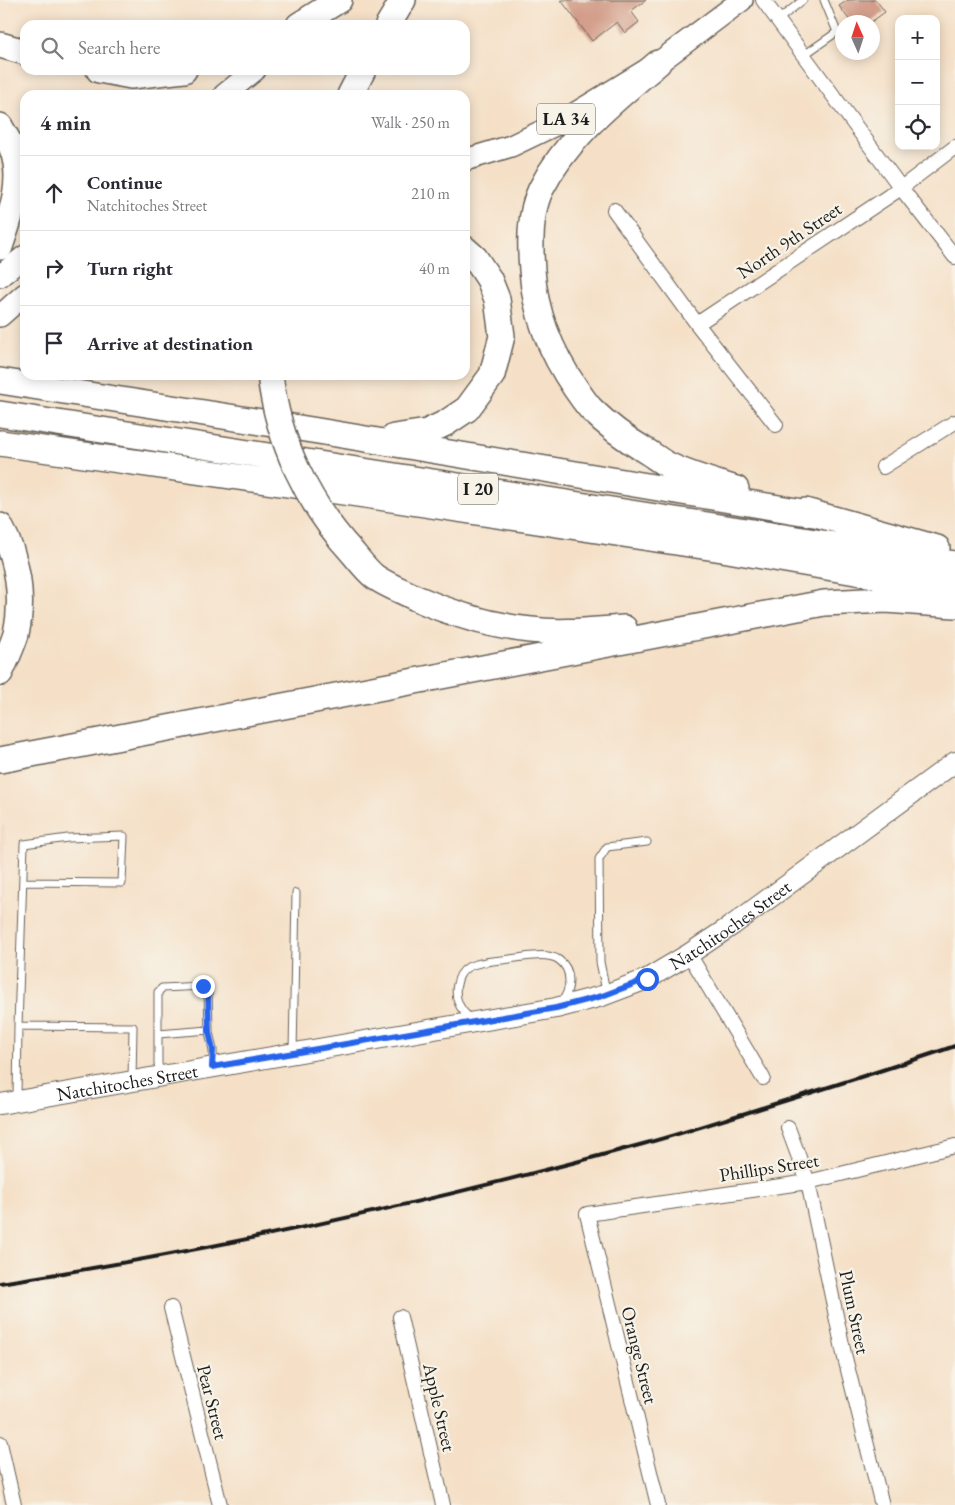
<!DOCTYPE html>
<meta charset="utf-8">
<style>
body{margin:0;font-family:"EB Garamond",serif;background:#f2f2f3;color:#2b2b33}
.controls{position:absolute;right:15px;top:15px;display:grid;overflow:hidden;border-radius:10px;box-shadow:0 2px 12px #0003}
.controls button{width:45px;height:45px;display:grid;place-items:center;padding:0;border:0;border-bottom:1px solid #e1e1e2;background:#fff;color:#2b2b33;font:25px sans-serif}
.compass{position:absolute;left:835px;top:15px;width:45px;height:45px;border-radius:50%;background:#fff;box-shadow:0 2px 12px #0003;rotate:357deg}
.stop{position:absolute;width:15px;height:15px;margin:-11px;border:4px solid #2563eb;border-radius:50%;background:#fff}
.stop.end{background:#2563eb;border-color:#fff;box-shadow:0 1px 5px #0008}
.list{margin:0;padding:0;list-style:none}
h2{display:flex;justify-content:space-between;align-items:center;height:65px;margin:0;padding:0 20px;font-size:21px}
h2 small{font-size:16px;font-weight:400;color:#7c7c81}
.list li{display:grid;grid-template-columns:32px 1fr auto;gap:15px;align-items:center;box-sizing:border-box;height:75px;padding:0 20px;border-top:1px solid #e1e1e2}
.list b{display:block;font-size:19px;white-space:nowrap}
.list p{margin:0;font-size:16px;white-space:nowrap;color:#7c7c81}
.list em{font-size:16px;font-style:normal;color:#7c7c81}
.icon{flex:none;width:28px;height:28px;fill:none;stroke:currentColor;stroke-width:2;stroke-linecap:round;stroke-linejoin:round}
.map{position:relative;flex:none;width:955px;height:1505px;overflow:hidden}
.search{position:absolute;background:#fff;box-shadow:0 2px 12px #0003;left:20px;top:20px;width:450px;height:55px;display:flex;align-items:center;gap:12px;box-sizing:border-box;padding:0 18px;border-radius:15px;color:#7c7c81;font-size:19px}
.panel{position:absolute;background:#fff;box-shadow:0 2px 12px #0003;left:20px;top:90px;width:450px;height:290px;border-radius:15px}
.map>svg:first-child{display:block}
.built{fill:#f4d3c0}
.building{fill:#d19a86}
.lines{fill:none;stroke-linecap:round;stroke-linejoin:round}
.lane-casing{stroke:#686158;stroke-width:9}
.street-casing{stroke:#686158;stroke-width:16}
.secondary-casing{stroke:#686158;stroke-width:22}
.primary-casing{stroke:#686158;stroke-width:24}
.highway-casing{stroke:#686158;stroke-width:28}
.lane{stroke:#fff;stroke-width:7}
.street{stroke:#fff;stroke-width:14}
.secondary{stroke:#fff;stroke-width:20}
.primary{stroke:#fff;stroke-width:21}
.highway{stroke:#fff;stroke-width:25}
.rail{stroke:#1c1c1c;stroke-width:4}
.highway-bridge-casing{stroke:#686158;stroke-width:28;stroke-linecap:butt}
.highway-bridge{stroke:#fff;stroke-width:25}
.route{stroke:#2563eb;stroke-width:6}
.labels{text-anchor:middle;stroke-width:4.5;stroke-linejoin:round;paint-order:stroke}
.shield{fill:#f7f3e8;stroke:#5e5c59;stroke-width:1}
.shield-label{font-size:18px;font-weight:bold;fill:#1c1c1c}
.street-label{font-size:19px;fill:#1c1c1c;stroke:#f7f3e8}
</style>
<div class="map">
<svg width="955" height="1505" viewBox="0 0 955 1505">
<rect width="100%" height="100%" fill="#f7f3e8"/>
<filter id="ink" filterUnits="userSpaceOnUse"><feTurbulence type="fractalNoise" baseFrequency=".02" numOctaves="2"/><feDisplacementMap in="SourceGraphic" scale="10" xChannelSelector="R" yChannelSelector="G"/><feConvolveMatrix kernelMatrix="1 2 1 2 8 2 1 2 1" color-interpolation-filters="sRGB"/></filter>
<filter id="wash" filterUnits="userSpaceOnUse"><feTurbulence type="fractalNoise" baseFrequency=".0096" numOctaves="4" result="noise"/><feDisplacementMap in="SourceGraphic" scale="20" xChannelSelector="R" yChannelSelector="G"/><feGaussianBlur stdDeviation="1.12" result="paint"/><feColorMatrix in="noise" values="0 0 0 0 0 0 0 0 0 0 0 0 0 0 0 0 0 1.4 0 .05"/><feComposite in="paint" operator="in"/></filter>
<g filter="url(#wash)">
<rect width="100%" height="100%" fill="#f5e0c7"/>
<path class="built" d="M 5,826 L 0,986 L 0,827 Z"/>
<g id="blocks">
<path class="building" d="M 561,0 L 646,0 L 631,11 L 639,22 L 625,33 L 617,22 L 592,41 Z
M 848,0 L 876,0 L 885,12 L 871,22 L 851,22 L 839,6 Z"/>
</g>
</g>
<g filter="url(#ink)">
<use href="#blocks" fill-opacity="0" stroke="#686158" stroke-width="1"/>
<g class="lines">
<defs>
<path id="lane" d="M 778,20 L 803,0
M 804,55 L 837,32 L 824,0
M 23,882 L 122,883 L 124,836 L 68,838 L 24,844 L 18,1026 L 133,1027 L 132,1081
M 611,990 L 605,986 L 600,962 L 599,859 L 607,847 L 647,842
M 471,1020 C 468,1016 464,1013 461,1008 C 453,996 455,975 468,967 C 480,961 497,961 510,959 C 523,957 548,952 559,960 C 573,970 571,991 561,1002
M 158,1034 L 209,1030
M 293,1053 L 296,893
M 161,1075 L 158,1064 L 158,992 L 162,988 L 203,986 L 208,989 L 209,1032 L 213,1050 L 213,1064
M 17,1098 L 18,1026"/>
<path id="street" d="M 763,0 L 901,188 L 955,257
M 614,210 L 697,324 L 776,425
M 697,324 L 901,188 L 955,147
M 883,467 L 955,422
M 689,954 L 763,1078
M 788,1128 L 808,1182 L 844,1354 L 882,1505
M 171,1308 L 220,1505
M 400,1317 L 443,1505
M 0,1443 L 14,1505
M 658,1505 L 587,1214 L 808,1182 L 955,1146"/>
<g id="secondary">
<path id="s1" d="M 0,1104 L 556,1008 L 602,996 L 647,979 L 689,954 L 734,924 L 955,762"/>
</g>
<path id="primary" d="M 224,95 L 255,70
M 465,160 L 511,146 L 561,122 L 658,63 L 742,0
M 0,276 L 25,256
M 0,316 L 25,294"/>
<path id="highway" d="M 299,25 L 339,0
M 388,25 L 403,0
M 0,45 L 25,52
M 658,63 C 615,100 567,137 541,189 C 529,213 530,245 532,270 C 535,314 551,353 576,389 C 581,396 586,404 592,410 C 608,426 626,439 646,451 C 653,455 660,461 668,465 C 689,475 713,482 736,489
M 99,70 L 131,76 L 184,70
M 350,95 L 363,70
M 0,126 C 4,134 10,142 13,151 C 24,183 10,216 0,247
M 0,381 L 318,431 L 820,515
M 0,414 L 955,564
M 394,437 L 427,432 L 446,423 L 467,409 L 492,375 L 502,336 L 497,299 L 489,279 L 475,258 L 465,249
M 0,443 L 372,496 L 722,549 L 955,589
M 805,511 L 937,548
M 0,526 C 18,558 24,598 16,634 C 12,647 6,660 0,673
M 416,598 C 452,614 492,626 531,630 C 562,634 593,630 624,628
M 0,760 L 824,603 L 886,600 L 955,605"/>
</defs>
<use href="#lane" class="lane-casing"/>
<use href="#street" class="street-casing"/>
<use href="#secondary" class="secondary-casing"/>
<use href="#primary" class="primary-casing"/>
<use href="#highway" class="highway-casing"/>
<use href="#lane" class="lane"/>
<use href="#street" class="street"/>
<use href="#secondary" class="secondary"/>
<use href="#primary" class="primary"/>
<use href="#highway" class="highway"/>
<path class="rail" d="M 0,1283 C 217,1250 432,1202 643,1144 C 680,1134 716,1122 752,1111 C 820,1090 888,1069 955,1046"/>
<defs>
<path id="highway-bridge" d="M 270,375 C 278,441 307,503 352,552 C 359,560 367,571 375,577 C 388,586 403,591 416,598"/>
</defs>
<use href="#highway-bridge" class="highway-bridge-casing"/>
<use href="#highway-bridge" class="highway-bridge"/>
</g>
</g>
<g class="lines" filter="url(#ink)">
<path class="route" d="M 203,986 L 208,988 L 209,1032 L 213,1050 L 212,1067 L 556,1008 L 602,996 L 647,979"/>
</g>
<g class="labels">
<g class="shield">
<rect x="537" y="103.5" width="58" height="31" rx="4"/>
<rect x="458" y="473.5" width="40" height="31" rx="4"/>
</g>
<g class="shield-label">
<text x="566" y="125">LA 34</text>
<text x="478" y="495">I 20</text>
</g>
<g class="street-label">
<text transform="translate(789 240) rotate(-34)" y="7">North 9th Street</text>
<text dy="7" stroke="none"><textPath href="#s1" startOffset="759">Natchitoches Street</textPath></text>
<text dy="7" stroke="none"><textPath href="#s1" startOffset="129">Natchitoches Street</textPath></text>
<text transform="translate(769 1167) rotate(-9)" y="7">Phillips Street</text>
<text transform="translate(855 1312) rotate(78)" y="7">Plum Street</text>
<text transform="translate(640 1355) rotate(76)" y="7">Orange Street</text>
<text transform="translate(213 1402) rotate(76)" y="7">Pear Street</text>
<text transform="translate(440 1407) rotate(77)" y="7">Apple Street</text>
</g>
</g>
</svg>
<div class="controls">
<button>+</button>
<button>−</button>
<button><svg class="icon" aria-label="locate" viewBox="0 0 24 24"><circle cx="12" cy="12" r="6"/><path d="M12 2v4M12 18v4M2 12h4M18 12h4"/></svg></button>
</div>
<svg class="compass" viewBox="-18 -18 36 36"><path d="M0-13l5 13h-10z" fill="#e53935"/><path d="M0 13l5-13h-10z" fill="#7c7c81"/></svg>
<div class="stop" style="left:647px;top:979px"></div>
<div class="stop end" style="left:203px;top:986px"></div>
<div class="search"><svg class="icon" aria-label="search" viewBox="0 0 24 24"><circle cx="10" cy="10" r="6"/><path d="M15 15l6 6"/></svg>Search here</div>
<section class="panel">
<h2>4 min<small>Walk · 250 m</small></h2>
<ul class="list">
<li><svg class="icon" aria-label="ahead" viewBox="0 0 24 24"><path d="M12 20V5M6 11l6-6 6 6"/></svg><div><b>Continue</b><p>Natchitoches Street</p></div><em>210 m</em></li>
<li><svg class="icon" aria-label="right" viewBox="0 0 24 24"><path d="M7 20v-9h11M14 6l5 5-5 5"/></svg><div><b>Turn right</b></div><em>40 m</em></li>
<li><svg class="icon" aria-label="arrive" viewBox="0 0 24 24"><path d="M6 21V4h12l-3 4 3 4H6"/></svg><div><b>Arrive at destination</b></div></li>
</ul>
</section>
</div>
